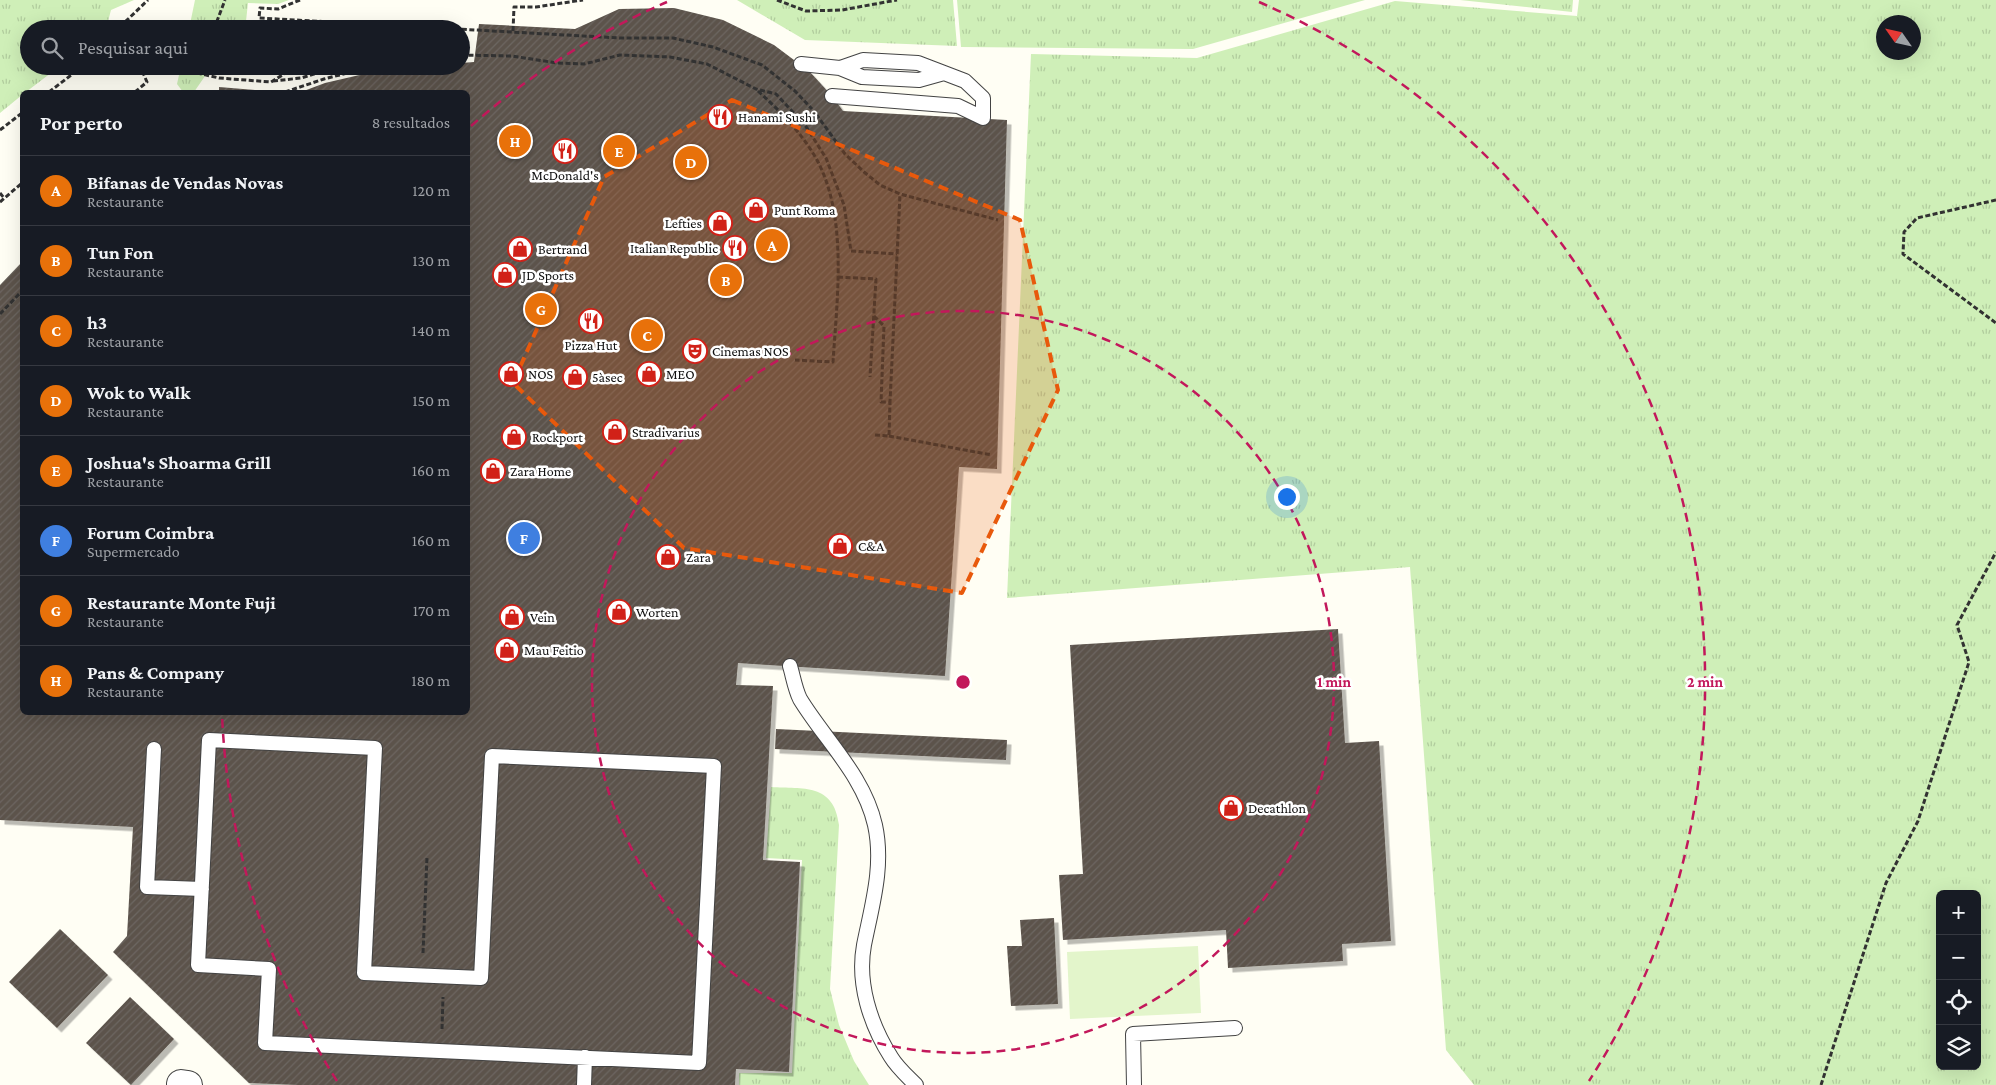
<!DOCTYPE html>
<html lang="pt">
<meta charset="utf-8">
<style>
body{margin:0;font-family:"Crimson Pro",serif;background:#20242c;color:#f1f3f6}
.controls{position:absolute;right:15px;bottom:15px;display:grid;overflow:hidden;border-radius:8px;box-shadow:0 5px 20px #0002}
.controls button{width:45px;height:45px;display:grid;place-items:center;padding:0;border:0;border-bottom:1px solid #363941;background:#171b24;color:#f1f3f6;font:25px sans-serif}
.compass{position:absolute;left:1876px;top:15px;width:45px;height:45px;border-radius:50%;background:#171b24;box-shadow:0 5px 20px #0002;rotate:304deg}
.you{position:absolute;left:1286px;top:496px;width:18px;height:18px;margin:-12px;border:4px solid #fff;border-radius:50%;background:#1a73e8;box-shadow:0 0 0 8px #1a73e833}
.badge{display:grid;place-items:center;width:32px;height:32px;border-radius:50%;background:#d12118;color:#fff;font-size:16px;font-weight:700}
.pin{position:absolute;translate:-50% -50%;border:2px solid #fff;box-shadow:0 1px 5px #0006}
.list{margin:0;padding:0;list-style:none}
h2{display:flex;justify-content:space-between;align-items:center;height:65px;margin:0;padding:0 20px;font-size:21px}
h2 small{font-size:16px;font-weight:400;color:#9ea1a6}
.list li{display:grid;grid-template-columns:32px 1fr auto;gap:15px;align-items:center;box-sizing:border-box;height:70px;padding:0 20px;border-top:1px solid #363941}
.list b{display:block;font-size:19px;white-space:nowrap}
.list p{margin:0;font-size:16px;white-space:nowrap;color:#9ea1a6}
.list em{font-size:16px;font-style:normal;color:#9ea1a6}
.icon{flex:none;width:28px;height:28px;fill:none;stroke:currentColor;stroke-width:2;stroke-linecap:round;stroke-linejoin:round}
.map{position:relative;flex:none;width:1996px;height:1085px;overflow:hidden}
.search{position:absolute;background:#171b24;box-shadow:0 5px 20px #0002;left:20px;top:20px;width:450px;height:55px;display:flex;align-items:center;gap:12px;box-sizing:border-box;padding:0 18px;border-radius:28px;color:#9ea1a6;font-size:19px}
.panel{position:absolute;background:#171b24;box-shadow:0 5px 20px #0002;left:20px;top:90px;width:450px;height:625px;border-radius:8px}
.map>svg:first-child{display:block}
.grass{fill:url(#grass-tufts);fill-rule:evenodd}
.pitch{fill:#e3f5cb}
.building{fill:url(#building-hatch);filter:url(#shadow)}
.lines{fill:none;stroke-linecap:round;stroke-linejoin:round}
.lane-casing{stroke:#434343;stroke-width:16}
.street-casing{stroke:#434343;stroke-width:30}
.path{stroke:#323232;stroke-width:3;stroke-dasharray:5 2.5;stroke-linecap:butt}
.lane{stroke:#fff;stroke-width:14}
.street{stroke:#fff;stroke-width:28}
.marked{fill:#e8590c;fill-opacity:0.2;stroke:#e8590c;stroke-width:4;stroke-dasharray:10 6;stroke-linejoin:round}
.ring{fill:none;stroke:#c2185b;stroke-width:2.5;stroke-dasharray:9 6}
.labels{text-anchor:middle;stroke-width:5;stroke-linejoin:round;paint-order:stroke}
.poi-label{font-size:14px;fill:#101010;stroke:#fff;text-anchor:start}
.centre{fill:#c2185b;stroke:#fff;stroke-width:2.5}
.ring-label{font-size:15px;text-anchor:middle;font-weight:bold;fill:#c2185b;stroke:#fff;stroke-width:5;stroke-linejoin:round;paint-order:stroke}
</style>
<div class="map">
<svg width="1996" height="1085" viewBox="0 0 1996 1085">
<defs>
<pattern id="grass-tufts" width="24" height="20" patternUnits="userSpaceOnUse" patternTransform="scale(1.25)"><rect width="24" height="20" fill="#cfefb8"/><path d="M3 7l-1-3M5 7V3M7 7l1-3M15 17l-1-3M17 17v-4M19 17l1-3" fill="none" stroke="#b1cc9d"/></pattern>
<pattern id="building-hatch" width="6" height="6" patternUnits="userSpaceOnUse" patternTransform="scale(1.25)"><rect width="6" height="6" fill="#5b534b"/><path d="M-1 1l2-2M0 6l6-6M5 7l2-2" fill="none" stroke="#6d6761"/></pattern>
<filter id="shadow"><feDropShadow dx="4.5" dy="4.5" stdDeviation="0" flood-color="#0004"/></filter>
</defs>
<rect width="100%" height="100%" fill="#fffef4"/>
<path class="grass" d="M 0,0 L 134,0 L 111,10 L 106,29 L 29,29 L 29,66 L 60,66 L 26,92 L 22,92 L 22,95 L 0,113 Z
M 195,0 L 289,0 L 278,4 L 248,3 L 246,21 L 240,29 L 189,29 Z
M 737,0 L 953,0 L 957,46 L 805,40 Z
M 957,0 L 1365,0 L 1193,49 L 961,47 Z
M 1460,0 L 1573,0 L 1572,12 Z
M 1579,0 L 1996,0 L 1996,1085 L 1474,1085 L 1446,1050 L 1410,567 L 1007,598 L 1031,54 L 1197,58 L 1395,1 L 1577,16 ZM 1884,22 L 1914,22 L 1914,52 L 1884,52 ZM 1940,894 L 1977,894 L 1977,1066 L 1940,1066 Z
M 181,66 L 212,66 L 194,92 L 183,92 L 177,84 Z
M 771,787 C 803,789 834,783 839,825 L 830,989 L 839,1025 L 854,1061 L 869,1085 L 739,1085 L 739,1073 L 792,1073 L 802,860 L 766,858 Z"/>
<path class="pitch" d="M 1198,946 L 1201,1013 L 1070,1019 L 1067,952 Z"/>
<path class="building" d="M 674,8 L 723,20 L 774,45 L 810,72 L 832,96 L 843,111 L 1007,120 L 997,469 L 959,467 L 945,676 L 738,663 L 736,685 L 773,686 L 763,860 L 800,862 L 789,1072 L 736,1069 L 735,1085 L 298,1085 L 249,1083 L 113,952 L 127,936 L 133,827 L 0,820 L 0,285 L 22,262 L 22,712 L 468,712 L 468,92 L 301,92 L 325,83 L 394,67 L 461,66 L 461,63 L 474,62 L 479,24 L 575,29 L 619,9 Z
M 219,87 L 255,90 L 255,92 L 219,92 Z
M 1338,629 L 1345,743 L 1379,741 L 1391,941 L 1342,944 L 1343,961 L 1228,968 L 1226,930 L 1063,940 L 1059,875 L 1083,874 L 1070,645 Z
M 776,729 L 1007,740 L 1006,760 L 775,749 Z
M 1054,918 L 1058,1004 L 1011,1006 L 1007,946 L 1022,946 L 1020,920 Z
M 60,929 L 108,975 L 57,1028 L 9,982 Z
M 130,997 L 174,1039 L 131,1085 L 86,1043 Z"/>
<g class="lines">
<defs>
<path id="lane" d="M 801,64 L 840,68 L 863,60 L 918,63 L 965,81 L 983,98 L 983,118 L 958,106 L 832,96
M 840,68 L 862,77 L 919,80 L 944,73
M 790,666 C 793,676 795,689 800,699 C 825,740 864,776 875,825 C 884,866 872,905 864,945 C 857,983 870,1024 891,1057 C 897,1067 907,1076 916,1085
M 209,740 L 375,748 L 364,973 L 481,978 L 492,756 L 714,766 L 699,1063 L 265,1043 L 269,969 L 198,965 Z
M 154,749 L 147,887 L 202,889
M 584,1085 L 585,1057
M 1134,1085 L 1133,1034 L 1235,1028"/>
<path id="street" d="M 181,1084 L 188,1085"/>
</defs>
<use href="#lane" class="lane-casing"/>
<use href="#street" class="street-casing"/>
<path class="path" d="M 300,0 L 278,9 L 260,8 L 259,18 L 620,38 L 673,38 L 713,47 L 762,65 L 795,91 L 812,109
M 777,0 L 806,11 L 842,10 L 897,0
M 126,29 L 125,22 L 148,0
M 214,29 L 225,0
M 513,31 L 514,7 L 536,7 L 583,0
M 461,55 L 512,56 L 557,63 L 584,64 L 620,55 L 670,57 L 707,64 L 756,89 L 776,94 L 805,125 L 826,158 L 844,205 L 851,251 L 897,254
M 200,66 L 197,73 L 219,78 L 271,82 L 297,66
M 273,81 L 301,78 L 340,66
M 758,91 C 780,111 802,133 817,160 C 848,218 837,299 833,362 L 795,360
M 49,92 L 83,66
M 135,92 L 147,82 L 140,66
M 285,92 L 324,79 L 363,69 L 362,66
M 816,114 L 845,154 L 864,172 L 880,185 L 900,194 L 998,220
M 0,130 L 22,113
M 0,193 L 4,198
M 1996,200 L 1917,218 L 1904,232 L 1903,254 L 1996,323
M 0,202 L 22,183
M 838,277 L 876,279 L 870,377
M 0,314 L 22,291
M 874,316 L 884,326 L 881,402 L 890,402 L 900,194
M 875,435 L 889,436 L 890,402
M 889,436 L 992,455
M 423,953 L 427,857
M 442,1029 L 443,997
M 1821,1085 L 1886,883 L 1918,821 L 1969,662 L 1957,625 L 1996,552"/>
<use href="#lane" class="lane"/>
<use href="#street" class="street"/>
</g>
<path class="marked" d="M 732,100 L 1020,220 L 1058,390 L 962,593 L 684,548 L 513,383 L 604,177 Z"/>
<g class="ring">
<circle cx="963" cy="682" r="371"/>
<path d="M337 1081A742 742 0 0 1 222 714M471 126A742 742 0 0 1 667 2M1259 2A742 742 0 0 1 1589 1081"/>
</g>
<defs>
<symbol id="restaurant-ring" viewBox="-11 -11 22 22"><circle r="9.5" fill="#fff" stroke="#d12118" stroke-width="1.5"/><path d="M-5-6h1v4h1v-4h1v4h1v-4h1v5L-1.5 .5V6h-2V.5L-5-1ZM5-6V6H3V1.5H1.5Q1.5-4 5-6Z" fill="#d12118"/></symbol>
<symbol id="shop-ring" viewBox="-11 -11 22 22"><circle r="9.5" fill="#fff" stroke="#d12118" stroke-width="1.5"/><path d="M-5-2.5h2.3a2.7 3.5 0 0 1 5.4 0H5L5.5 6h-11ZM-1.5-2.5h3a1.5 2.3 0 0 0-3 0Z" fill="#d12118"/></symbol>
<symbol id="theatre-ring" viewBox="-11 -11 22 22"><circle r="9.5" fill="#fff" stroke="#d12118" stroke-width="1.5"/><path d="M-5-5.5Q0-4 5-5.5V0Q5 5 0 6Q-5 5-5 0ZM-3.3-2.5H-1v1.5H-3.3ZM1-2.5H3.3v1.5H1ZM-2.8 1Q0 5.5 2.8 1Z" fill="#d12118"/></symbol>
</defs>
<g fill-rule="evenodd">
<use href="#restaurant-ring" x="706" y="103" width="28" height="28"/>
<use href="#restaurant-ring" x="551" y="137" width="28" height="28"/>
<use href="#shop-ring" x="742" y="196" width="28" height="28"/>
<use href="#shop-ring" x="706" y="209" width="28" height="28"/>
<use href="#restaurant-ring" x="721" y="234" width="28" height="28"/>
<use href="#shop-ring" x="506" y="235" width="28" height="28"/>
<use href="#shop-ring" x="491" y="261" width="28" height="28"/>
<use href="#restaurant-ring" x="577" y="307" width="28" height="28"/>
<use href="#theatre-ring" x="681" y="337" width="28" height="28"/>
<use href="#shop-ring" x="497" y="360" width="28" height="28"/>
<use href="#shop-ring" x="635" y="360" width="28" height="28"/>
<use href="#shop-ring" x="561" y="363" width="28" height="28"/>
<use href="#shop-ring" x="601" y="418" width="28" height="28"/>
<use href="#shop-ring" x="500" y="423" width="28" height="28"/>
<use href="#shop-ring" x="479" y="457" width="28" height="28"/>
<use href="#shop-ring" x="826" y="532" width="28" height="28"/>
<use href="#shop-ring" x="654" y="543" width="28" height="28"/>
<use href="#shop-ring" x="605" y="598" width="28" height="28"/>
<use href="#shop-ring" x="498" y="603" width="28" height="28"/>
<use href="#shop-ring" x="493" y="636" width="28" height="28"/>
<use href="#shop-ring" x="1217" y="794" width="28" height="28"/>
</g>
<g class="labels">
<g class="poi-label">
<text x="738" y="122">Hanami Sushi</text>
<text x="565" y="180" text-anchor="middle">McDonald's</text>
<text x="774" y="215">Punt Roma</text>
<text x="702" y="228" text-anchor="end">Lefties</text>
<text x="718" y="253" text-anchor="end">Italian Republic</text>
<text x="538" y="254">Bertrand</text>
<text x="522" y="280">JD Sports</text>
<text x="591" y="350" text-anchor="middle">Pizza Hut</text>
<text x="712" y="356">Cinemas NOS</text>
<text x="528" y="379">NOS</text>
<text x="666" y="379">MEO</text>
<text x="592" y="382">5àsec</text>
<text x="632" y="437">Stradivarius</text>
<text x="532" y="442">Rockport</text>
<text x="510" y="476">Zara Home</text>
<text x="858" y="551">C&amp;A</text>
<text x="686" y="562">Zara</text>
<text x="636" y="617">Worten</text>
<text x="530" y="622">Vein</text>
<text x="524" y="655">Mau Feitio</text>
<text x="1248" y="813">Decathlon</text>
</g>
</g>
<circle cx="963" cy="682" r="8" class="centre"/>
<g class="ring-label">
<text x="1334" y="687">1 min</text>
<text x="1705" y="687">2 min</text>
</g>
</svg>
<div class="controls">
<button>+</button>
<button>−</button>
<button><svg class="icon" aria-label="locate" viewBox="0 0 24 24"><circle cx="12" cy="12" r="6"/><path d="M12 2v4M12 18v4M2 12h4M18 12h4"/></svg></button>
<button><svg class="icon" aria-label="layers" viewBox="0 0 24 24"><path d="M12 4l9 5-9 5-9-5zM3 14l9 5 9-5"/></svg></button>
</div>
<svg class="compass" viewBox="-18 -18 36 36"><path d="M0-13l5 13h-10z" fill="#e53935"/><path d="M0 13l5-13h-10z" fill="#9ea1a6"/></svg>
<div class="you"></div>
<div class="pin badge" style="left:772px;top:245px;background:#e8710a">A</div>
<div class="pin badge" style="left:726px;top:280px;background:#e8710a">B</div>
<div class="pin badge" style="left:647px;top:335px;background:#e8710a">C</div>
<div class="pin badge" style="left:691px;top:162px;background:#e8710a">D</div>
<div class="pin badge" style="left:619px;top:151px;background:#e8710a">E</div>
<div class="pin badge" style="left:524px;top:538px;background:#3f7fe0">F</div>
<div class="pin badge" style="left:541px;top:309px;background:#e8710a">G</div>
<div class="pin badge" style="left:515px;top:141px;background:#e8710a">H</div>
<div class="search"><svg class="icon" aria-label="search" viewBox="0 0 24 24"><circle cx="10" cy="10" r="6"/><path d="M15 15l6 6"/></svg>Pesquisar aqui</div>
<section class="panel">
<h2>Por perto<small>8 resultados</small></h2>
<ul class="list">
<li><span class="badge" style="background:#e8710a">A</span><div><b>Bifanas de Vendas Novas</b><p>Restaurante</p></div><em>120 m</em></li>
<li><span class="badge" style="background:#e8710a">B</span><div><b>Tun Fon</b><p>Restaurante</p></div><em>130 m</em></li>
<li><span class="badge" style="background:#e8710a">C</span><div><b>h3</b><p>Restaurante</p></div><em>140 m</em></li>
<li><span class="badge" style="background:#e8710a">D</span><div><b>Wok to Walk</b><p>Restaurante</p></div><em>150 m</em></li>
<li><span class="badge" style="background:#e8710a">E</span><div><b>Joshua's Shoarma Grill</b><p>Restaurante</p></div><em>160 m</em></li>
<li><span class="badge" style="background:#3f7fe0">F</span><div><b>Forum Coimbra</b><p>Supermercado</p></div><em>160 m</em></li>
<li><span class="badge" style="background:#e8710a">G</span><div><b>Restaurante Monte Fuji</b><p>Restaurante</p></div><em>170 m</em></li>
<li><span class="badge" style="background:#e8710a">H</span><div><b>Pans &amp; Company</b><p>Restaurante</p></div><em>180 m</em></li>
</ul>
</section>
</div>
